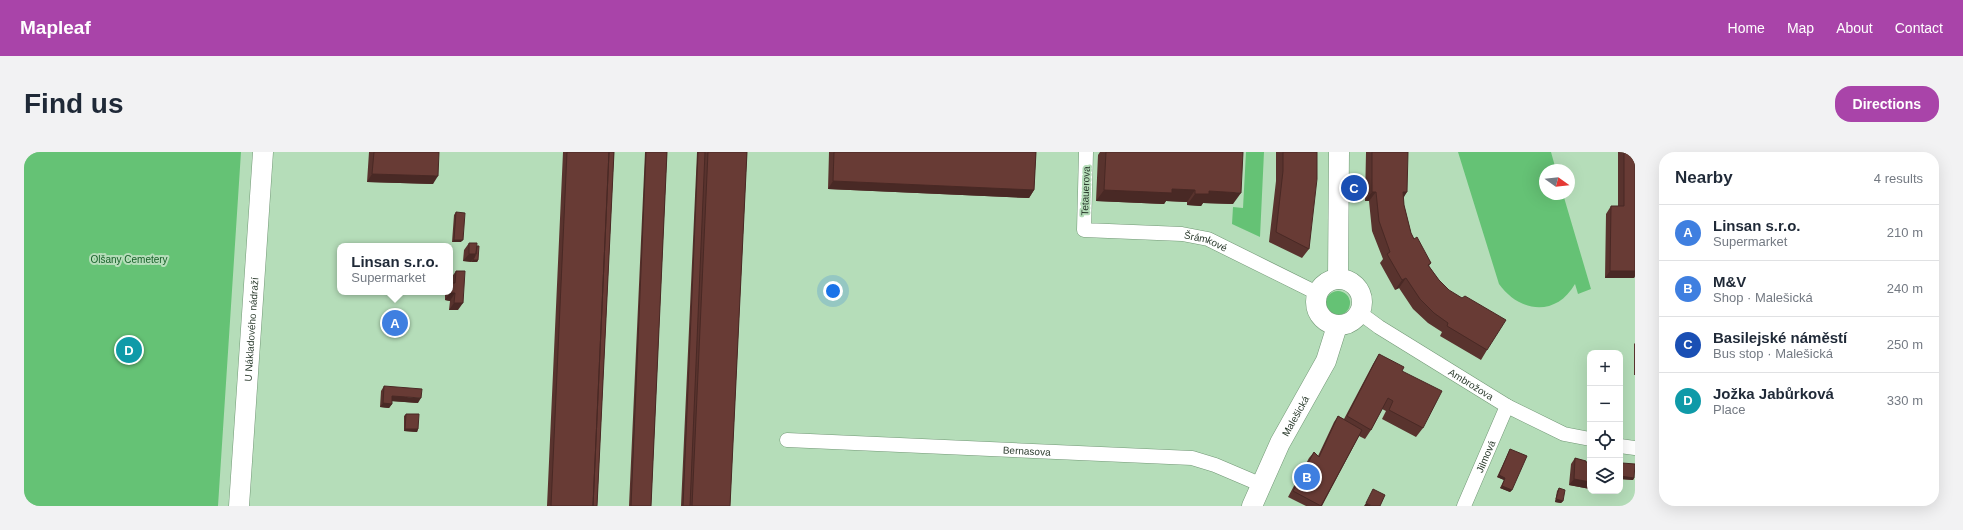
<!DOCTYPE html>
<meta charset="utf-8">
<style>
body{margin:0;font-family:Arial,sans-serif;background:#f2f2f3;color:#1f2937}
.controls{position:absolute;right:12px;bottom:12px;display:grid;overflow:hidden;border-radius:8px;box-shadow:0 4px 16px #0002}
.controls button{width:36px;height:36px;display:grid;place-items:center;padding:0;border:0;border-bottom:1px solid #e0e1e3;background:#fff;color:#1f2937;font:20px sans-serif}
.compass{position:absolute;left:1515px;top:12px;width:36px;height:36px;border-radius:50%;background:#fff;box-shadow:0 4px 16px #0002;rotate:105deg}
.you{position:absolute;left:809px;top:139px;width:14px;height:14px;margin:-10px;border:3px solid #fff;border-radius:50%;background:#1a73e8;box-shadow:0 0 0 6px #1a73e833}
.badge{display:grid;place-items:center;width:26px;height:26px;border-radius:50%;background:#a944a9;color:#fff;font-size:13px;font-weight:700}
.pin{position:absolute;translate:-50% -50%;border:2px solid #fff;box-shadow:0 1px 4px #0006}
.popup{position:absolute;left:313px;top:91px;width:116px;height:52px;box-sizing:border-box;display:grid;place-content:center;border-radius:8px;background:#fff;filter:drop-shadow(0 1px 3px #0005);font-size:13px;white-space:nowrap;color:#747a83}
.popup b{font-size:15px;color:#1f2937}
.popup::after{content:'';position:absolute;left:50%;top:100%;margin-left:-8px;border:8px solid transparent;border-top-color:#fff}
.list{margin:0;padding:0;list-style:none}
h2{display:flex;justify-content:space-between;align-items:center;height:52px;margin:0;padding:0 16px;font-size:17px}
h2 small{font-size:13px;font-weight:400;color:#747a83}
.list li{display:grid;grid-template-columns:26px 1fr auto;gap:12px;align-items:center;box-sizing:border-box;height:56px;padding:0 16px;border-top:1px solid #e0e1e3}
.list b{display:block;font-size:15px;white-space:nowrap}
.list p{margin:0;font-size:13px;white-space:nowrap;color:#747a83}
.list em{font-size:13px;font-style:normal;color:#747a83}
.icon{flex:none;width:22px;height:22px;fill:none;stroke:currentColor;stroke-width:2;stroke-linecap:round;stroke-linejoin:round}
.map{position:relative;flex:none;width:1611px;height:354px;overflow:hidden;border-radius:16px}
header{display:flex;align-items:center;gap:24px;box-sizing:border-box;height:56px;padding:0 20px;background:#a944a9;color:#fff}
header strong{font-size:19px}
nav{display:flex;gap:22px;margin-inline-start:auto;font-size:14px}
.intro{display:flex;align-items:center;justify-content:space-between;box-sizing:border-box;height:96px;padding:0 24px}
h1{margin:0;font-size:28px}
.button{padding:10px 18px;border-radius:16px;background:#a944a9;color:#fff;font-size:14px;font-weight:700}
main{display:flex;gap:24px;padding:0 24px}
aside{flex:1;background:#fff;border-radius:16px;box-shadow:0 4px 16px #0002}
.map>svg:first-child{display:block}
.green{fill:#65c275}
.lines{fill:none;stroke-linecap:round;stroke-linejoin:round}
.street-casing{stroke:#729876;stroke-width:15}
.secondary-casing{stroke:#729876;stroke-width:21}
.street{stroke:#fff;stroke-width:14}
.secondary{stroke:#fff;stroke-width:20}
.wall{fill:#59332e}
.shaded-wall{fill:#492925}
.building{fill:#683b35;stroke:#492925}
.labels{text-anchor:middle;stroke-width:4;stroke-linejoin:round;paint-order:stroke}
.street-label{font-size:10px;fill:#2c3c2e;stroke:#b5ddb9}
.park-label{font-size:10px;fill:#18612a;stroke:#b5ddb9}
</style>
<header>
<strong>Mapleaf</strong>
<nav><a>Home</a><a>Map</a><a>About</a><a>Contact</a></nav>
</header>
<div class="intro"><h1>Find us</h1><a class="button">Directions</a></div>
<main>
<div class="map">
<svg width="1611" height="354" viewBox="0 0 1611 354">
<rect width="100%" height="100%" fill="#b5ddb9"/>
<path class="green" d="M 0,0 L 217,0 L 194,354 L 0,354 Z
M 1222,0 L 1240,0 L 1236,85 L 1208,72 L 1209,55 L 1219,56 Z
M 1434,0 L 1527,0 L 1532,18 L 1521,18 L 1521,42 L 1539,42 L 1567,137 L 1554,142 L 1551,132 C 1532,165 1496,161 1475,132 Z
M1302 151a12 12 0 1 1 24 0a12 12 0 1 1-24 0Z"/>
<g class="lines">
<defs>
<g id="street">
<path id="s1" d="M 1062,0 L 1060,78 L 1158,82 L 1184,87 L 1293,141"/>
<path id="s2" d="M 1336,161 L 1355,175 L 1483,254 L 1540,282 L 1566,287"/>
<path id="s3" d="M 763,288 L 1168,306 L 1191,313 L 1238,333"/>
<path d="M 1596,294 L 1611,296"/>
<path id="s4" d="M 1440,354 L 1483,254"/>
</g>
<g id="secondary">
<circle cx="1315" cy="150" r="23"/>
<path d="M 1314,127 L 1315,0"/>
<path id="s5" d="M 215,354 L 239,0"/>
<path id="s6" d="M 1228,354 L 1256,291 L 1302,209 L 1313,174"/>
</g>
</defs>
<use href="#street" class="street-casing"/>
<use href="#secondary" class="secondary-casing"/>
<use href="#street" class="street"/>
<use href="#secondary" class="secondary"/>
</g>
<path class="wall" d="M 345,0 L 415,0 L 409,32 L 343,30 Z
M 539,0 L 590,0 L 573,354 L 523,354 Z
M 621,0 L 643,0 L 627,354 L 605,354 Z
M 673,0 L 723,0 L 706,354 L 657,354 Z
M 805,0 L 1012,0 L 1010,38 L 1005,46 L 804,37 Z
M 1076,0 L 1219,0 L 1209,52 L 1179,51 L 1177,54 L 1163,53 L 1163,50 L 1142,49 L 1140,52 L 1072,49 L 1074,3 Z
M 1252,0 L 1293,0 L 1285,97 L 1278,106 L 1245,90 L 1252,29 Z
M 1342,0 L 1384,0 L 1379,46 L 1380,53 L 1387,81 L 1390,87 L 1407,111 L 1405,114 L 1463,198 L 1457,208 L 1416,184 L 1418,180 L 1404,171 L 1389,157 L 1375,136 L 1371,138 L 1356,111 L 1359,107 L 1348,79 L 1345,49 L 1341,49 Z
M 1594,0 L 1611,0 L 1611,124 L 1610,126 L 1581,126 L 1582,62 L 1587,54 L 1594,54 Z
M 432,60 L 437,90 L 428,90 L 430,63 Z
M 445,91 L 454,108 L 453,110 L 439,109 L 440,98 Z
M 432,119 L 434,158 L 425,158 L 426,149 L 421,148 L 421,140 L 426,140 L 427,126 Z
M 1611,191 L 1611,223 L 1610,223 L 1610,192 Z
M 1355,202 L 1378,219 L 1399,276 L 1392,285 L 1358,267 L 1362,259 L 1358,257 L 1347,278 L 1341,287 L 1335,284 L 1298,354 L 1282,354 L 1264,345 L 1285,306 L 1290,300 L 1294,304 L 1310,270 L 1314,264 L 1320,267 L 1349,212 Z
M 360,234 L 394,251 L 368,249 L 368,252 L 365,256 L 356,255 L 357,239 Z
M 382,262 L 394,277 L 393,280 L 380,279 L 380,264 Z
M 1486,297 L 1488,338 L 1486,340 L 1476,336 L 1480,328 L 1473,325 Z
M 1551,306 L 1562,310 L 1566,311 L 1566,337 L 1545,333 L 1547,312 Z
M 1598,311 L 1610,326 L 1609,328 L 1596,327 L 1596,313 Z
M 1535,336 L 1539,349 L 1537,351 L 1531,350 L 1533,339 Z"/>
<path class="shaded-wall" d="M 348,22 L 414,24 L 409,32 L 343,30 Z
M 809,29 L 1010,38 L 1005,46 L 804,37 Z
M 1148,37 L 1171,38 L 1163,50 L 1142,49 L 1140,52 L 1072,49 L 1080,38 Z
M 1185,39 L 1217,41 L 1209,52 L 1179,51 L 1177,54 L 1163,53 L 1171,42 Z
M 1348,40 L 1352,40 L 1345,49 L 1341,49 Z
M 1379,40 L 1383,40 L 1377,50 Z
M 430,88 L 439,88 L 437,90 L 428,90 Z
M 445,102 L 452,102 L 447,110 L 439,109 Z
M 449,108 L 454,108 L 453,110 L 447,110 Z
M 1586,119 L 1611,119 L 1611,124 L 1610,126 L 1581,126 Z
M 1382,126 L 1375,136 L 1371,138 L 1378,128 Z
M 426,141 L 431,141 L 426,149 L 421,148 Z
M 430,151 L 439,151 L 434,158 L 425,158 Z
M 368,244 L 397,246 L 394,251 L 366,249 Z
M 359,251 L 368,252 L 365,256 L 356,255 Z
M 381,277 L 394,277 L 393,280 L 380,279 Z
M 1475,323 L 1481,326 L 1480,328 L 1473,325 Z
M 1596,324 L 1610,326 L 1609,328 L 1596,327 Z
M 1550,327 L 1566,330 L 1566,337 L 1545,333 Z
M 1478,334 L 1488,338 L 1486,340 L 1476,336 Z
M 1532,347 L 1539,349 L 1537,351 L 1531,350 Z
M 1342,351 L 1348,354 L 1340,354 Z"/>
<path class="building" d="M 350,0 L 415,0 L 414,24 L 348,22 Z
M 543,0 L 585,0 L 569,354 L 527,354 Z
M 585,0 L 590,0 L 573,354 L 569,354 Z
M 622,0 L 643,0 L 627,354 L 607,354 Z
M 674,0 L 681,0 L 666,354 L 659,354 Z
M 684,0 L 723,0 L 706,354 L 668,354 Z
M 810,0 L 1012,0 L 1010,38 L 809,29 Z
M 1082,0 L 1219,0 L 1217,41 L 1185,39 L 1185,42 L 1171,42 L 1171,38 L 1148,37 L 1148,41 L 1080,38 Z
M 1259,0 L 1293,0 L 1293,27 L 1285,97 L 1252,80 L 1259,19 Z
M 1348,0 L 1384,0 L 1383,40 L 1379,40 L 1380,53 L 1387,81 L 1390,87 L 1393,85 L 1407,111 L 1404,113 L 1415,128 L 1425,138 L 1438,146 L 1441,144 L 1482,168 L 1463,198 L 1423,174 L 1424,171 L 1410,161 L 1396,147 L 1382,126 L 1378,128 L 1363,102 L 1366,100 L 1355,69 L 1352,40 L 1348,40 Z
M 1600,0 L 1611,0 L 1611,119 L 1586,119 L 1587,54 L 1600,54 Z
M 432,60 L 441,61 L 439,88 L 430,88 Z
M 445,91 L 453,91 L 452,102 L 445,102 Z
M 453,94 L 455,94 L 454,108 L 449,108 L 452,102 Z
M 432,119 L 441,119 L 439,151 L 430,151 L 431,141 L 426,141 L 426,131 L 431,131 Z
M 1355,202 L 1380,215 L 1378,219 L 1418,239 L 1399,276 L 1365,258 L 1369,249 L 1364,246 L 1347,278 L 1323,264 Z
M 360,234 L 398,237 L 397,246 L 368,244 L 368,252 L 359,251 Z
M 382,262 L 395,262 L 394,277 L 381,277 Z
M 1314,264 L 1338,278 L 1297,354 L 1269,339 L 1290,300 L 1295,305 Z
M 1486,297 L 1503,304 L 1488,338 L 1478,334 L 1481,326 L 1475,323 Z
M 1551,306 L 1562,309 L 1562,310 L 1566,311 L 1566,330 L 1550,327 Z
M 1598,311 L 1611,312 L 1610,326 L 1596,324 Z
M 1535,336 L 1541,338 L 1539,349 L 1532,347 Z
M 1349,337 L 1361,343 L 1356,354 L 1348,354 L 1342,351 Z"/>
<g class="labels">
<g class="street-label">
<text transform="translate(1061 39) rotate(-88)" y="4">Tetauerova</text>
<text dy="4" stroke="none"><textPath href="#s1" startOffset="201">Šrámkové</textPath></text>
<text dy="4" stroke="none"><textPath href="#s5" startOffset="177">U Nákladového nádraží</textPath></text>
<text dy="4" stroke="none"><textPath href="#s2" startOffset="132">Ambrožova</textPath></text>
<text dy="4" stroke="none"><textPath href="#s6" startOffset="100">Malešická</textPath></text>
<text dy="4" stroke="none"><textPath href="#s3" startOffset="240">Bernasova</textPath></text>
<text dy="4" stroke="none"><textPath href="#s4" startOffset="54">Jilmová</textPath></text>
</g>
<g class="park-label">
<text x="105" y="111">Olšany Cemetery</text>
</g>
</g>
</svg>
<div class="controls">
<button>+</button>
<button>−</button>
<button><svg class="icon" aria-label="locate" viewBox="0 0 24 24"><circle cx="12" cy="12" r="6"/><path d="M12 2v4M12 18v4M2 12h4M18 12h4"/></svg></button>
<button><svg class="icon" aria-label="layers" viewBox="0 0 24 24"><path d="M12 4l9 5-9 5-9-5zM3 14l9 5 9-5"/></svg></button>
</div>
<svg class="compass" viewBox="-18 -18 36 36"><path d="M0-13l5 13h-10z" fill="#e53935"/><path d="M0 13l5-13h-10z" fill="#747a83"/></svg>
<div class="you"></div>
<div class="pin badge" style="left:371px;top:171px;background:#3f7fe0">A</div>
<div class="popup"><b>Linsan s.r.o.</b>Supermarket</div>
<div class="pin badge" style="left:1283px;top:325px;background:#3f7fe0">B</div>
<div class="pin badge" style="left:1330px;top:36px;background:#1a4fb4">C</div>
<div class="pin badge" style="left:105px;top:198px;background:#0f9aa8">D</div>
</div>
<aside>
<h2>Nearby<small>4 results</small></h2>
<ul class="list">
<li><span class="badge" style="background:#3f7fe0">A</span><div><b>Linsan s.r.o.</b><p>Supermarket</p></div><em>210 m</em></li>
<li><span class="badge" style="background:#3f7fe0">B</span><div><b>M&amp;V</b><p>Shop · Malešická</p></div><em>240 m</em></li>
<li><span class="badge" style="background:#1a4fb4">C</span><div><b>Basilejské náměstí</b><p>Bus stop · Malešická</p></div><em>250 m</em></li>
<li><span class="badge" style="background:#0f9aa8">D</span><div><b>Jožka Jabůrková</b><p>Place</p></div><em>330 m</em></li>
</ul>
</aside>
</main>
